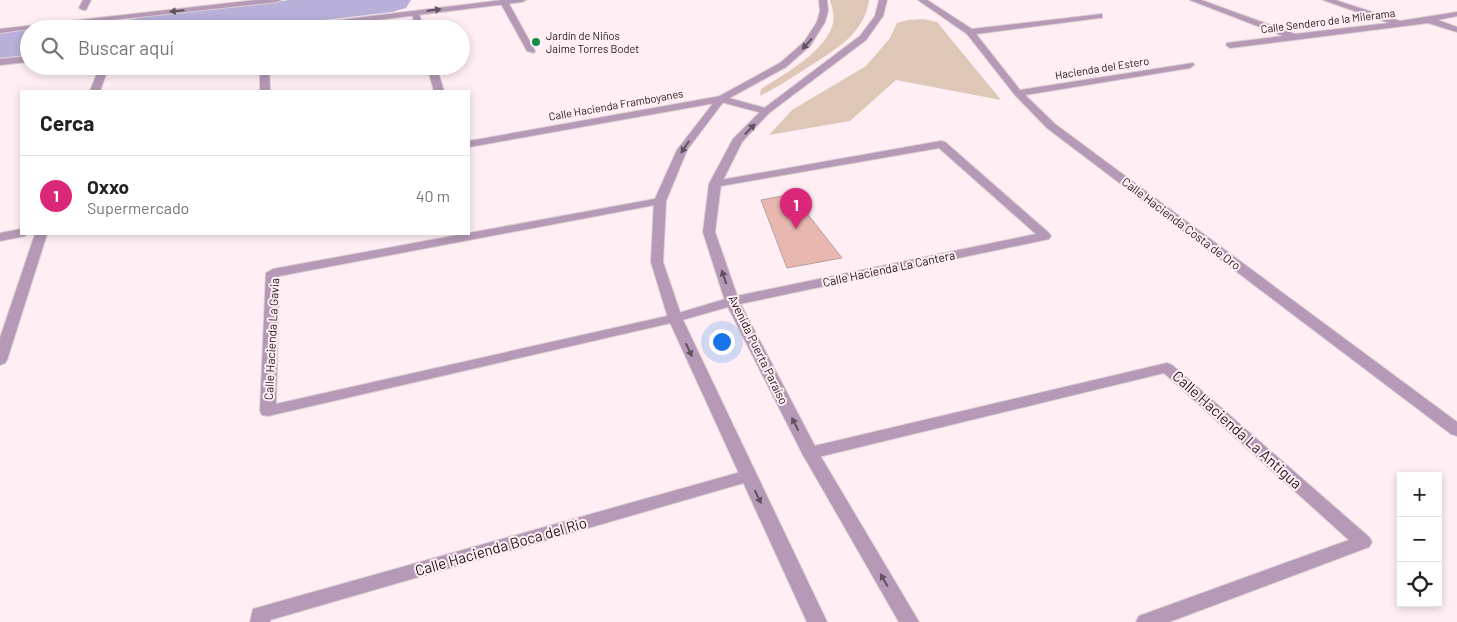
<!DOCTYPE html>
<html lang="es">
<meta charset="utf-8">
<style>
body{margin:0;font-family:Barlow,sans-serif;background:#f6f6f6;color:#222}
.controls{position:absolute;right:15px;bottom:15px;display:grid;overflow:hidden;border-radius:0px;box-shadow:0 2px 8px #0003}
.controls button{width:45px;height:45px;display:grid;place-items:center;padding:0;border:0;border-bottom:1px solid #e0e0e0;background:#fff;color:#222;font:25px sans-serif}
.you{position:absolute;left:721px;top:341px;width:18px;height:18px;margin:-12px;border:4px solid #fff;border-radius:50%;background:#1a73e8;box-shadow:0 0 0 8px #1a73e833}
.badge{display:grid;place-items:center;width:32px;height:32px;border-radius:50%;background:#db2777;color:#fff;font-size:16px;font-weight:700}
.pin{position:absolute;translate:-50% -41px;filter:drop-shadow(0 1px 2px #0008)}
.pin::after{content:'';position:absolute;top:26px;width:18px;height:15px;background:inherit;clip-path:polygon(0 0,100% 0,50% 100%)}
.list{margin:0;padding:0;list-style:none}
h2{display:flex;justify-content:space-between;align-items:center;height:65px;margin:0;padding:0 20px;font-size:21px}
h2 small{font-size:16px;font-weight:400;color:#767676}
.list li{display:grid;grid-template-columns:32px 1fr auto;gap:15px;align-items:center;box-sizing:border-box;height:80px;padding:0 20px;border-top:1px solid #e0e0e0}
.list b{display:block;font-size:19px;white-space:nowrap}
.list p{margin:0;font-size:16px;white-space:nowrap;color:#767676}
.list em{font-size:16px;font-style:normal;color:#767676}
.icon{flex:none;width:28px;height:28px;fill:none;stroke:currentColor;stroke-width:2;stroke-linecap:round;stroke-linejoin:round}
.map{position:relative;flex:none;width:1457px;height:622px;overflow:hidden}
.search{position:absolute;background:#fff;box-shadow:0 2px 8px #0003;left:20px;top:20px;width:450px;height:55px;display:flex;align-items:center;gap:12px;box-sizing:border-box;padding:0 18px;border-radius:28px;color:#767676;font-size:19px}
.panel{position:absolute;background:#fff;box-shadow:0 2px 8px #0003;left:20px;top:90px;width:450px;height:145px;border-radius:0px}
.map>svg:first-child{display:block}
.green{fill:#dec7b7}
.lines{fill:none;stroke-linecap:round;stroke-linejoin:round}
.river{fill:#b8b0d8;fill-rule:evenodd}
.building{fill:#e7b7b0;stroke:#b99f9c}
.service-casing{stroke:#dbccd1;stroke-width:2}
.minor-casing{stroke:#dbccd1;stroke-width:2}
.tertiary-casing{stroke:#dbccd1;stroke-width:2}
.service{fill:#b599b6;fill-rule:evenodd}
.minor{fill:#b599b6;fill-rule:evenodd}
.tertiary{fill:#b599b6;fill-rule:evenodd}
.oneway{fill:#625160}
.poi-dot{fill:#168e49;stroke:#ffeff4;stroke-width:2}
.labels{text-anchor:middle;stroke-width:4;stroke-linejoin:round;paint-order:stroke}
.far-street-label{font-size:11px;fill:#1f1619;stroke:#ffeff4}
.far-poi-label{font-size:11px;fill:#1f1619;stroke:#ffeff4;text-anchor:start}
.street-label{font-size:12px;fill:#1f1619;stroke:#ffeff4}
.near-street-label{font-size:15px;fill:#1f1619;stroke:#ffeff4}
</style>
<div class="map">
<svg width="1457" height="622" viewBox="0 0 1457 622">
<rect width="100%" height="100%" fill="#ffeff4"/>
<path class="green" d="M 830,0 L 869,0 C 865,33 835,50 810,66 C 793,77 778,87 760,96 L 761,89 C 783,75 827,51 833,23 C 835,16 832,7 830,0 Z
M 923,19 L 937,22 L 1001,100 L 896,80 L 850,121 L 769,135 L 792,110 L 866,66 L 890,38 L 897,23 L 908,20 Z"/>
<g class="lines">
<path class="river" d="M 290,0 L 411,0 L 406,8 L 392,12 L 249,29 L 122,29 L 128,20 L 143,17 Z
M 29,29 L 29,55 L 0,58 L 0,32 Z"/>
</g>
<path class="building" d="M 792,194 L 842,258 L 787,268 L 761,200 Z"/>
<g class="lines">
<defs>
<path id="service" d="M 83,0 L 91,0 L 86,10 L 83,10 L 79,8 Z
M 501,0 L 508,2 L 535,51 L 534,53 L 527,51 L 500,2 Z"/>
<path id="minor" d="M 918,0 L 927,0 L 972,29 L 1102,14 L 1102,18 L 1099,18 L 976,34 L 1020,90 L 1193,63 L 1194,65 L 1190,68 L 1025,95 L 1055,124 L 1457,422 L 1457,436 L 1451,434 L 1047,128 L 1015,95 L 967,34 Z
M 1190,0 L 1201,0 L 1295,34 L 1389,23 L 1323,0 L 1335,0 L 1400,21 L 1457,12 L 1457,16 L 1438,20 L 1457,27 L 1457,32 L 1428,23 L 1230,48 L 1226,45 L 1227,43 L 1283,36 Z
M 412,11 L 419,13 L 423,29 L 415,29 Z
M 100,66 L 109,66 L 100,91 L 90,91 Z
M 260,66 L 269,66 L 270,91 L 260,91 Z
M 427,66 L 436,66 L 444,91 L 434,91 Z
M 721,96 L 769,109 L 771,111 L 766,114 L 721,102 L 469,147 L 469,141 Z
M 941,141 L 945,142 L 1049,233 L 1051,236 L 1049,239 L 735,305 L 675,322 L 268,416 L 262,415 L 260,411 L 266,273 L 273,269 L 660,198 L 666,201 L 660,204 L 279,276 L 276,404 L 672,315 L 732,297 L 1036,234 L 939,148 L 715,187 L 709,184 L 715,181 Z
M 21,229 L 21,234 L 27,234 L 25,236 L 0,241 L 0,233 Z
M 35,234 L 47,234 L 7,360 L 5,363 L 0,365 L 0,338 Z
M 1167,363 L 1172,365 L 1369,537 L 1372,542 L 1369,547 L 1169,622 L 1136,622 L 1139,616 L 1349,540 L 1164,373 L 810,459 L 804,457 L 802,453 L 804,449 L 810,447 Z
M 748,470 L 754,472 L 756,476 L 754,480 L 270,620 L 270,622 L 250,622 L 253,609 L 260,607 Z"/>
<path id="tertiary" d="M 256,0 L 281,0 L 277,2 L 29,29 L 0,33 L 0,29 Z
M 503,0 L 526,0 L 522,2 L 305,29 L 278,29 L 282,27 Z
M 819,0 L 827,0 L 828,11 L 825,22 L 810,46 L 786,67 L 724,101 L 687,150 L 666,201 L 663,262 L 682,318 L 827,622 L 807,622 L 668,318 L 651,262 L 654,201 L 677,150 L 718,97 L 780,63 L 804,42 L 817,22 L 820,11 Z
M 879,0 L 887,0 L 883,16 L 866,40 L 769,113 L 742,142 L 721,184 L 715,232 L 739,301 L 818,452 L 919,622 L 899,622 L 802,453 L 725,301 L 703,232 L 709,184 L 733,139 L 763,109 L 860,36 L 875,16 Z
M 29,56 L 29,62 L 0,65 L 0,59 Z"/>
</defs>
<use href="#service" class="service-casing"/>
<use href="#minor" class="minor-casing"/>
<use href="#tertiary" class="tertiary-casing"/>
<use href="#service" class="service"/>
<use href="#minor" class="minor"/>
<use href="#tertiary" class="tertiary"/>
</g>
<defs><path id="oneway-solid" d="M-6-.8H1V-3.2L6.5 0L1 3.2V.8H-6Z" transform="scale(1.25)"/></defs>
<g class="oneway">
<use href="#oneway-solid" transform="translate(434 10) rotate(-7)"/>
<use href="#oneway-solid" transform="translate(177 11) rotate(174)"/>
<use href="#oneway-solid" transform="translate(807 44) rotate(132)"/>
<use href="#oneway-solid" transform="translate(750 129) rotate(-46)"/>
<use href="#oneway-solid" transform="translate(685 147) rotate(124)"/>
<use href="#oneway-solid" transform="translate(724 277) rotate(-109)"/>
<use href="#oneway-solid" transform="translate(689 350) rotate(65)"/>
<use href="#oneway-solid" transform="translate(795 424) rotate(-117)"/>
<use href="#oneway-solid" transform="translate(758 497) rotate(65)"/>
<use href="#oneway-solid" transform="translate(884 580) rotate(-120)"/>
</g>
<circle class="poi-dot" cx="536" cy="42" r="5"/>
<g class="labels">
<g class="far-street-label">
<text transform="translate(1328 21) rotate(-7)" y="4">Calle Sendero de la Milerama</text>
<text transform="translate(1102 68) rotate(-9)" y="4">Hacienda del Estero</text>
<text transform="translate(616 105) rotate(-10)" y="4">Calle Hacienda Framboyanes</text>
</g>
<g class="far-poi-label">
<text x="546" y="40">Jardín de Niños<tspan x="546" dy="13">Jaime Torres Bodet</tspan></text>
</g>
<g class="street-label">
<text transform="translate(1181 224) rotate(37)" y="4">Calle Hacienda Costa de Oro</text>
<text transform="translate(889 269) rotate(-12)" y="4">Calle Hacienda La Cantera</text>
<text transform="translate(272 339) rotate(-87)" y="4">Calle Hacienda La Gavia</text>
<text transform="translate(758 350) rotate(64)" y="4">Avenida Puerta Paraíso</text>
</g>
<g class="near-street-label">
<text transform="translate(1237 430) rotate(42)" y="5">Calle Hacienda La Antigua</text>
<text transform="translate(501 547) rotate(-16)" y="5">Calle Hacienda Boca del Río</text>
</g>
</g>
</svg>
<div class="controls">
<button>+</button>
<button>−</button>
<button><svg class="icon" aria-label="locate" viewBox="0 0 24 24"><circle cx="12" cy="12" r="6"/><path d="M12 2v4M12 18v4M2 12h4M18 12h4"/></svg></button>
</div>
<div class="you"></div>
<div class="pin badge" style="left:796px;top:229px">1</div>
<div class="search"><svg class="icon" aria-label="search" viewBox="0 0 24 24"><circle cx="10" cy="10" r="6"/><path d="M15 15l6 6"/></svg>Buscar aquí</div>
<section class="panel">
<h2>Cerca<small></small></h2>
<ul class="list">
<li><span class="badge">1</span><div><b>Oxxo</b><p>Supermercado</p></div><em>40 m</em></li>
</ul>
</section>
</div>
